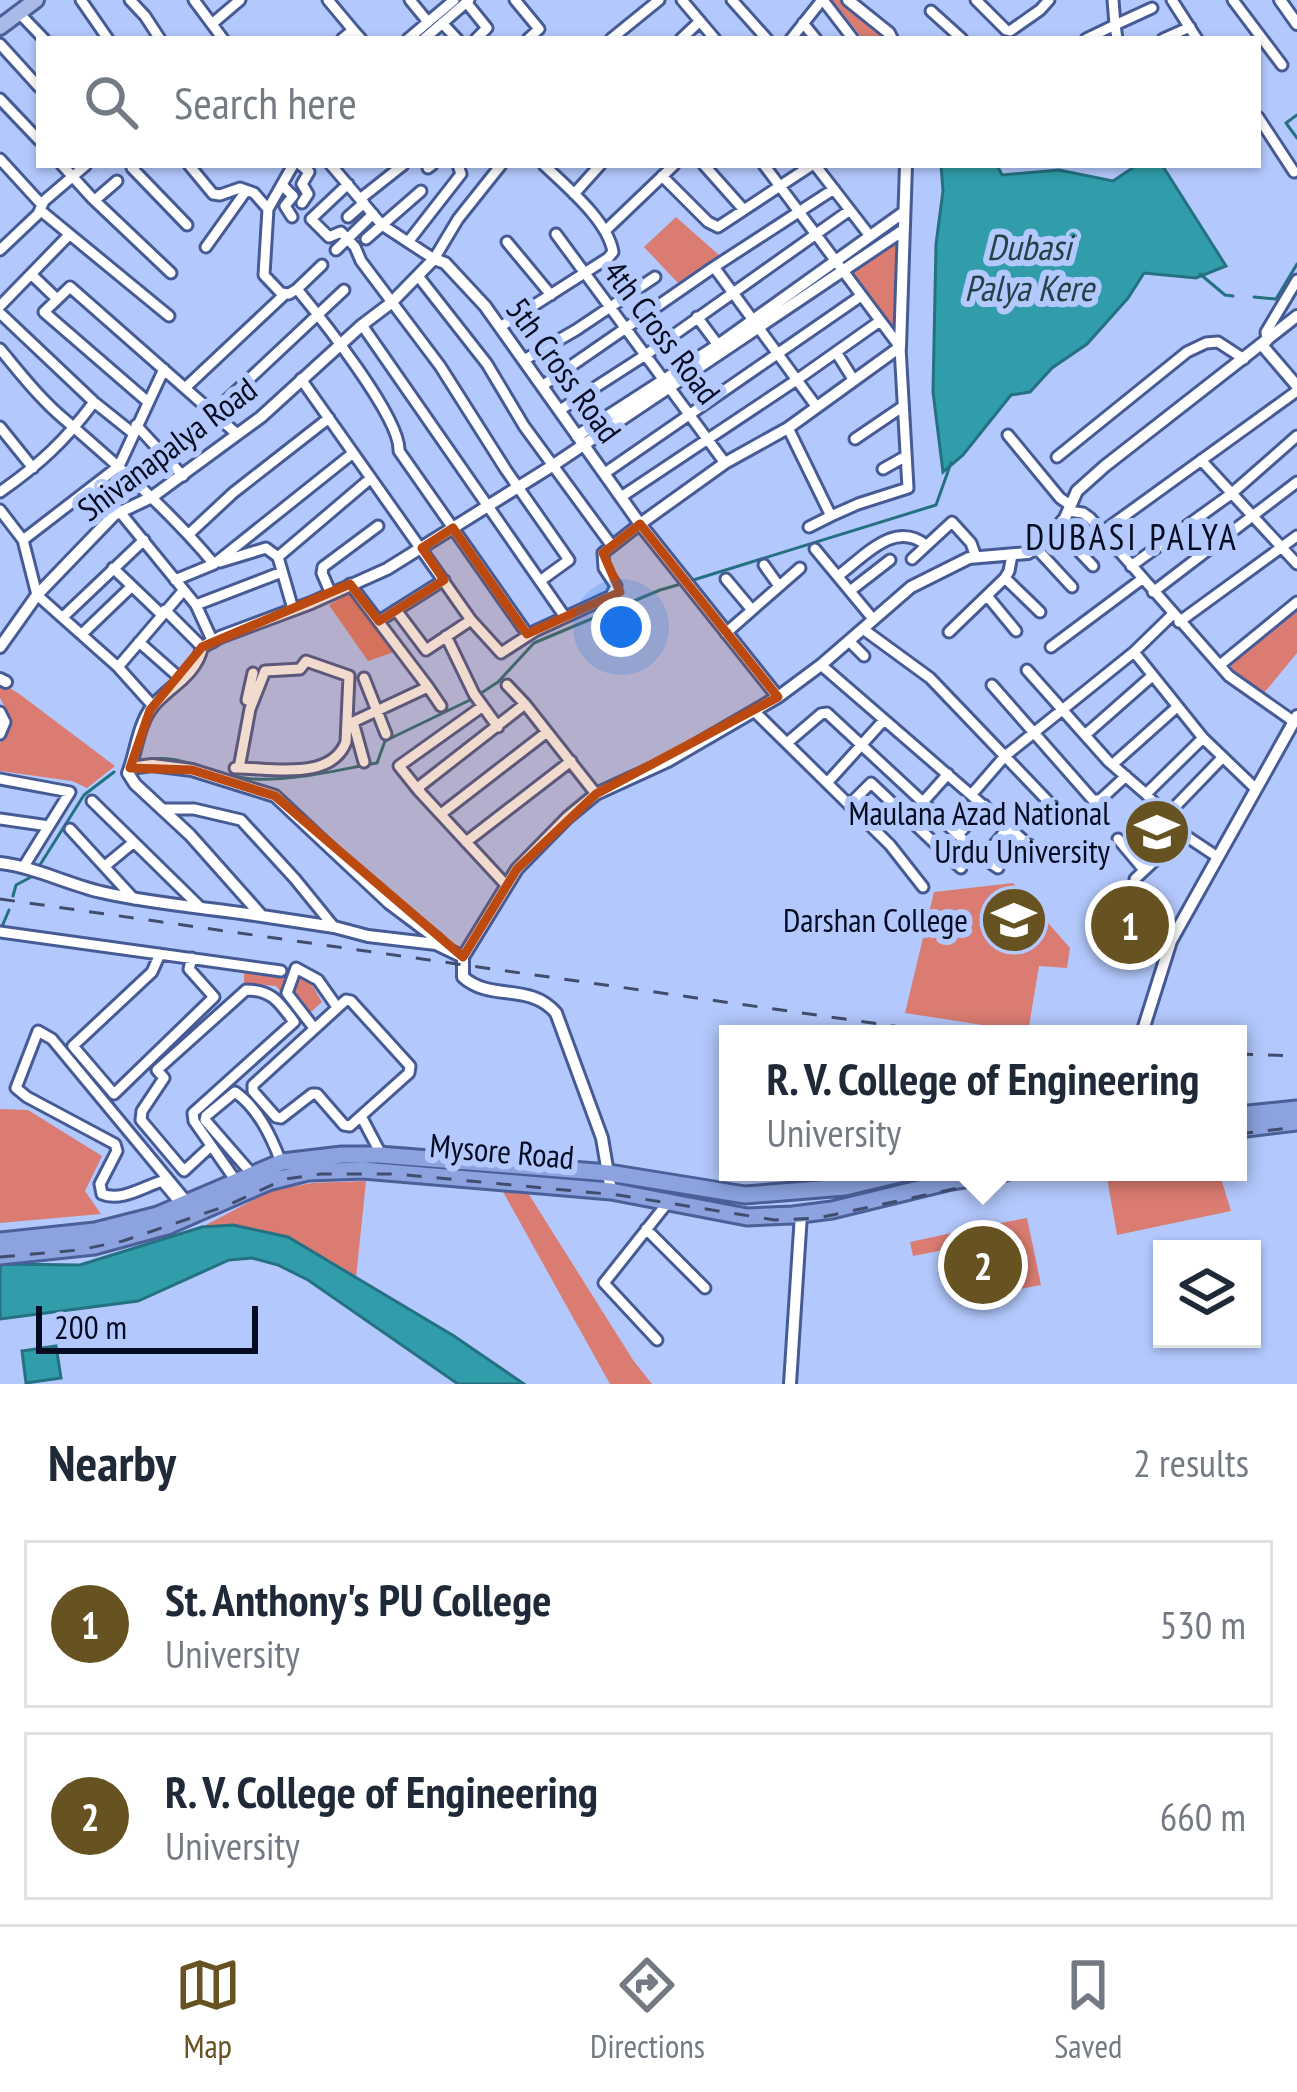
<!DOCTYPE html>
<style>
body{margin:0;font-family:"PT Sans Narrow",sans-serif;background:#f6f6f7;color:#1f2937}
.controls{position:absolute;right:36px;bottom:36px;display:grid;overflow:hidden;border-radius:0px;box-shadow:0 3px 9px #0004}
.controls button{width:108px;height:108px;display:grid;place-items:center;padding:0;border:0;border-bottom:3px solid #e0e1e3;background:#fff;color:#1f2937;font:60px sans-serif}
.scale{position:absolute;left:36px;bottom:30px;width:222px;box-sizing:border-box;padding-left:12px;border:6px solid #050b21;border-top:0;font-size:33px;line-height:42px;white-space:nowrap;color:#050b21;-webkit-text-stroke:9px #b3c8fc;paint-order:stroke}
.you{position:absolute;left:621px;top:627px;width:42px;height:42px;margin:-30px;border:9px solid #fff;border-radius:50%;background:#1a73e8;box-shadow:0 0 0 18px #1a73e833}
.badge{display:grid;place-items:center;width:78px;height:78px;border-radius:50%;background:#665321;color:#fff;font-size:39px;font-weight:700}
.pin{position:absolute;translate:-50% -50%;border:6px solid #fff;box-shadow:0 3px 12px #0006}
.popup{position:absolute;left:719px;top:1025px;width:528px;height:156px;box-sizing:border-box;display:grid;place-content:center;border-radius:0px;background:#fff;filter:drop-shadow(0 3px 9px #0005);font-size:39px;white-space:nowrap;color:#747a83}
.popup b{font-size:45px;color:#1f2937}
.popup::after{content:'';position:absolute;left:50%;top:100%;margin-left:-24px;border:24px solid transparent;border-top-color:#fff}
.list{margin:0;padding:0;list-style:none}
h2{display:flex;justify-content:space-between;align-items:center;height:156px;margin:0;padding:0 48px;font-size:51px}
h2 small{font-size:39px;font-weight:400;color:#747a83}
.list li{display:grid;grid-template-columns:78px 1fr auto;gap:36px;align-items:center;box-sizing:border-box;height:168px;margin:0 24px 24px;padding:0 24px;border:3px solid #e0e1e3;border-radius:0px}
.list b{display:block;font-size:45px;white-space:nowrap}
.list p{margin:0;font-size:39px;white-space:nowrap;color:#747a83}
.list em{font-size:39px;font-style:normal;color:#747a83}
.icon{flex:none;width:66px;height:66px;fill:none;stroke:currentColor;stroke-width:2;stroke-linecap:round;stroke-linejoin:round}
.map{position:relative;flex:none;width:1297px;height:1384px;overflow:hidden}
.search{position:absolute;background:#fff;box-shadow:0 3px 9px #0004;left:36px;right:36px;top:36px;height:132px;display:flex;align-items:center;gap:30px;box-sizing:border-box;padding:0 42px;border-radius:0px;color:#747a83;font-size:45px}
.sheet{height:540px;background:#fff}
nav{display:flex;justify-content:space-around;align-items:center;box-sizing:border-box;height:168px;border-top:3px solid #e0e1e3;background:#fff;font-size:33px;color:#747a83}
nav a{display:grid;justify-items:center;gap:6px}
nav .on{color:#665321}
.map>svg:first-child{display:block}
.green{fill:#db7c72}
.water{fill:#319dab;stroke:#247182;stroke-width:3}
.lines{fill:none;stroke-linecap:round;stroke-linejoin:round}
.stream{stroke:#247182;stroke-width:3}
.minor-casing{stroke:#465b95;stroke-width:15}
.tertiary-casing{stroke:#465b95;stroke-width:16}
.primary-casing{stroke:#4b5f98;stroke-width:20}
.trunk-casing{stroke:#4b5f98;stroke-width:21}
.minor{stroke:#fff;stroke-width:9}
.tertiary{stroke:#fff;stroke-width:10}
.primary{stroke:#a9bae8;stroke-width:14}
.trunk{stroke:#8ca3e0;stroke-width:15}
.rail{stroke:#424d6e;stroke-width:3;stroke-dasharray:15 15;stroke-linecap:butt}
.marked{fill:#bb4910;fill-opacity:0.2;stroke:#bb4910;stroke-width:9;stroke-linejoin:round}
.labels{text-anchor:middle;stroke-width:12;stroke-linejoin:round;paint-order:stroke}
.street-label{font-size:33px;fill:#050b21;stroke:#b3c8fc}
.poi-label{font-size:33px;fill:#050b21;stroke:#b3c8fc;text-anchor:end}
.water-label{font-size:36px;font-style:italic;fill:#244348;stroke:#b3c8fc}
.neighbourhood-label{font-size:36px;letter-spacing:3px;fill:#050b21;stroke:#b3c8fc}
</style>
<div class="map">
<svg width="1297" height="1384" viewBox="0 0 1297 1384">
<rect width="100%" height="100%" fill="#b3c8fc"/>
<path class="green" d="M 832,0 L 845,0 L 894,39 L 863,39 Z
M 676,217 L 720,256 L 678,283 L 644,247 Z
M 897,240 L 894,332 L 848,273 Z
M 352,592 L 397,651 L 368,661 L 329,605 Z
M 1297,599 L 1297,653 L 1264,693 L 1233,671 L 1224,656 Z
M 0,683 L 18,693 L 115,766 L 87,788 L 72,781 L 0,771 L 0,743 L 11,720 L 0,698 Z
M 1013,883 L 1070,948 L 1067,968 L 1039,966 L 1028,1032 L 905,1013 L 934,892 Z
M 244,968 L 308,978 L 322,1002 L 303,1019 L 276,986 L 244,983 Z
M 0,1109 L 28,1110 L 102,1156 L 85,1191 L 101,1214 L 0,1223 Z
M 1106,1172 L 1219,1172 L 1231,1211 L 1117,1235 Z
M 366,1181 L 356,1278 L 288,1237 L 202,1227 L 270,1191 L 312,1183 Z
M 502,1190 L 528,1193 L 633,1360 L 652,1384 L 610,1384 Z
M 1027,1218 L 1041,1285 L 978,1297 L 972,1268 L 1017,1258 L 1012,1236 L 972,1243 L 969,1229 Z
M 961,1231 L 964,1246 L 913,1256 L 910,1242 Z"/>
<path class="water" d="M 941,165 L 997,165 L 1002,175 L 1059,170 L 1113,181 L 1137,165 L 1162,165 L 1226,266 L 1196,278 L 1144,273 L 1128,298 L 1087,344 L 1052,368 L 1030,392 L 1011,395 L 963,455 L 943,472 L 933,392 L 936,244 L 943,191 Z
M 233,1225 L 288,1237 L 454,1336 L 524,1384 L 458,1384 L 308,1280 L 278,1265 L 252,1258 L 229,1260 L 138,1301 L 0,1319 L 0,1264 L 80,1265 L 202,1227 Z
M 56,1346 L 61,1378 L 26,1383 L 22,1351 Z"/>
<g class="lines">
<path class="stream" d="M 1297,115 L 1286,123 L 1297,138
M 1200,274 L 1225,295 L 1233,296
M 1254,297 L 1276,299 L 1297,264
M 690,581 L 936,505 L 951,463
M 141,761 C 179,750 215,777 253,779 C 294,781 337,770 377,763 L 385,741 L 472,699 L 498,682 L 534,643 L 660,590 L 681,584
M 38,868 L 84,795 L 114,772
M 13,896 L 16,885 L 33,876
M 1,929 L 9,910"/>
<defs>
<path id="minor" d="M 81,0 L 108,39
M 130,0 L 145,16 L 160,39
M 194,0 L 223,39
M 328,0 L 353,30
M 410,0 L 428,22
M 515,0 L 539,29 L 528,39
M 682,0 L 715,39
M 732,0 L 767,39
M 823,0 L 853,39
M 976,0 L 1006,30 L 1010,31 L 1040,10 L 1049,0
M 1172,0 L 1197,39
M 1233,0 L 1282,65
M 466,2 L 487,28 L 476,39
M 931,11 L 962,39
M 19,13 L 44,39
M 213,23 L 240,0
M 442,23 L 457,39
M 803,23 L 816,39
M 342,39 L 353,30 L 361,39
M 408,39 L 454,0
M 424,39 L 469,0
M 611,39 L 659,0
M 681,39 L 700,21
M 791,39 L 822,0
M 1086,39 L 1115,25 L 1113,0
M 1117,39 L 1115,25 L 1152,8
M 1163,39 L 1190,27
M 0,44 L 39,87
M 0,99 L 39,140
M 1258,117 L 1294,172
M 0,159 L 42,205
M 62,165 L 92,198 L 171,273
M 136,165 L 132,168 L 187,225
M 189,165 L 213,194 L 220,195 L 240,188 L 254,193 L 268,209
M 293,165 L 268,209 L 264,275 L 281,293 L 289,294 L 297,289 C 320,317 401,418 399,451 L 528,635
M 301,165 L 309,172 L 302,184 L 308,194 L 302,203
M 331,165 L 382,225 L 434,259 L 458,219 L 501,165
M 704,165 L 744,210
M 764,165 L 900,347 L 908,488 L 858,504 L 831,516 L 788,428
M 815,165 L 870,236
M 428,168 L 432,165
M 662,176 L 708,222 L 718,227 L 812,165
M 348,184 L 311,219 L 329,237 L 341,232 L 355,247 L 361,261 L 440,366 L 506,470 L 569,560 L 540,581
M 282,185 L 293,196 L 285,206 L 292,217
M 574,194 L 600,165
M 360,199 L 403,165
M 95,200 L 117,181
M 40,210 L 169,316
M 348,217 L 364,203
M 605,231 L 674,165
M 556,234 L 725,463
M 366,239 L 421,191
M 408,242 L 461,174 L 458,165
M 507,242 L 551,295
M 206,247 L 246,191
M 0,250 L 38,214 L 44,201 L 86,165
M 336,250 L 373,214
M 714,267 L 816,406
M 32,275 L 57,299
M 418,276 L 487,364 L 524,426 L 612,546
M 297,289 L 322,265
M 0,306 L 69,235
M 0,313 L 94,402 L 134,434
M 697,317 L 718,345
M 362,325 L 565,617
M 500,327 L 608,258 L 613,252 C 608,221 567,187 544,165
M 1267,341 L 1266,332 L 1297,280
M 0,349 C 20,373 40,399 64,419 C 117,465 169,510 214,564 L 175,580
M 836,352 L 853,379
M 524,360 L 576,330 L 655,277
M 301,379 L 471,620 L 501,653 L 535,631 L 611,596 L 616,586 L 604,568 L 603,553 L 640,524
M 542,386 L 714,267 L 834,189
M 185,388 L 284,295
M 148,402 L 44,312 L 70,287 L 237,434
M 560,410 L 647,354 L 850,210
M 213,413 L 344,290
M 136,425 L 183,476
M 0,427 L 33,468
M 1008,435 L 1060,498 L 1070,505
M 855,439 L 902,407
M 1057,457 L 1187,352 L 1206,343 L 1218,342 L 1244,359
M 1201,460 L 1297,564
M 883,469 L 906,456
M 605,473 L 861,296
M 0,492 C 40,464 65,441 94,402
M 621,497 L 798,379 L 880,321
M 0,510 L 23,540 L 37,595 L 118,667 L 153,706
M 1068,511 L 1083,513 L 1090,518 L 1229,676 L 1293,721
M 120,512 L 196,605 L 213,642
M 809,527 L 831,516
M 1057,528 L 1093,566
M 1102,532 L 1297,391
M 189,534 L 233,493 L 329,418
M 23,540 L 119,466 L 164,369
M 1036,548 L 1072,587
M 815,549 L 873,619
M 912,559 L 952,522 L 971,543 L 976,557
M 220,562 L 266,548 L 278,557
M 214,564 L 353,453
M 764,565 L 779,586
M 1131,566 L 1231,494 L 1297,436
M 113,568 L 161,614
M 838,576 C 865,556 894,520 926,545
M 1005,578 L 1040,612
M 726,579 L 752,610
M 350,584 L 428,687 L 353,722 L 364,762
M 850,591 L 890,560
M 1153,592 L 1297,482
M 331,594 L 322,573 L 323,567 L 378,526
M 988,597 L 1016,631
M 196,605 L 282,572
M 293,609 L 278,557 L 371,478
M 165,610 L 202,647
M 396,610 L 426,650 L 471,620
M 63,617 L 144,540
M 379,621 L 444,580
M 1179,622 L 1297,536
M 863,629 L 930,678 L 1064,818
M 949,632 L 1005,578 L 1009,571 L 1012,555
M 726,633 L 800,568
M 82,634 L 131,587
M 446,636 L 474,694 L 498,727
M 849,641 L 864,656
M 139,642 L 182,680
M 1051,647 L 1142,579
M 1134,652 L 1203,738 L 1256,789
M 821,665 L 1030,846
M 1220,665 L 1297,602
M 118,667 L 183,591
M 1027,670 L 1108,761 L 1146,794 L 1203,738
M 364,678 L 386,734
M 507,685 L 525,704
M 992,685 L 1093,800 L 1100,800 L 1126,776
M 428,687 L 441,706
M 247,700 L 253,673
M 0,712 L 5,722 L 0,734
M 755,712 L 890,845 L 923,887
M 1085,735 L 1152,676
M 787,743 L 821,714 L 827,713 L 983,858 L 998,868
M 1113,764 L 1177,707
M 235,768 L 238,768 C 272,768 331,781 346,742 L 349,676 L 306,661 L 300,669 L 265,671 L 250,709 L 239,768
M 0,779 L 70,792 L 24,866
M 827,783 L 884,720
M 419,791 L 399,766 L 483,706
M 972,794 L 1005,756 L 1134,652 L 1173,614
M 1146,794 L 1183,834 L 1216,856
M 92,801 L 199,906
M 923,802 L 948,774
M 849,805 L 871,783 L 961,868
M 163,809 L 194,809 L 241,820 L 295,879 L 334,927
M 441,814 L 547,732
M 1166,816 L 1223,757
M 0,819 L 49,826
M 70,829 L 134,899
M 958,835 L 984,805
M 1118,839 L 1144,870
M 466,842 L 571,761
M 983,858 L 1009,827
M 105,866 L 134,842
M 1135,879 L 1183,834
M 506,885 L 419,791 L 420,786 L 525,704 L 596,794
M 0,932 L 281,971
M 160,954 L 152,972 L 73,1046 L 114,1094 L 214,997 L 189,969 L 192,958
M 314,1028 L 287,993 L 296,968 L 318,980 L 337,1007
M 361,1116 L 350,1126 L 344,1125 L 317,1094 L 312,1094 L 281,1118 L 276,1117 L 253,1091 L 253,1085 L 346,1000 L 351,1001 L 410,1066 L 409,1073 L 361,1116 L 382,1156
M 211,1146 L 184,1171 L 141,1120 L 142,1111 L 164,1078 L 157,1070 L 246,990 C 272,990 279,1002 294,1022 L 193,1113 L 194,1121 L 236,1181
M 252,1174 L 205,1120 L 206,1116 L 235,1092 C 258,1108 271,1136 281,1162
M 182,1205 L 162,1181 C 143,1187 121,1202 102,1194 L 100,1184 L 117,1151 L 115,1144 L 27,1097 L 16,1088 L 38,1031 L 52,1039 L 187,1202
M 646,1229 L 705,1288
M 657,1340 L 604,1283 L 669,1201"/>
<path id="tertiary" d="M 848,0 L 889,33 L 892,39
M 1280,0 L 1297,24
M 1262,345 L 1297,386
M 577,436 L 718,345 L 904,212
M 0,647 L 37,595 L 114,515 L 152,497 L 261,417 L 362,325 L 391,303 L 434,259 L 445,263 L 485,306 L 640,524
M 0,679 L 6,682
M 778,697 L 640,524 L 725,463 L 788,428 L 900,347 L 906,165
M 130,768 L 152,765 L 192,770 L 275,796 L 389,903 L 437,939
M 0,863 C 35,867 67,884 101,892 C 153,904 209,908 262,916
M 463,957 L 436,944 L 368,936 L 334,927 L 262,916 L 190,835 L 135,784 L 128,773 C 136,753 138,725 152,707 C 168,687 196,676 202,647 L 220,637 L 311,603 L 387,569 L 552,466 L 902,231
M 1143,1030 L 1171,941 L 1297,716
M 611,1191 L 602,1138 L 556,1013 C 529,982 491,1002 463,977 L 463,957 L 517,869 L 568,817 L 596,794 L 668,761 L 778,697 L 821,665 L 911,587 L 969,558 L 1028,553 L 1040,546 L 1065,518 L 1077,491 L 1105,466 L 1297,316
M 790,1384 L 801,1214"/>
<path id="primary" d="M 0,27 L 36,0"/>
<path id="trunk" d="M 1238,1115 L 1297,1109
M 1238,1129 L 1297,1122
M 0,1241 L 95,1231 L 158,1215 L 282,1162 L 342,1155 L 379,1155 L 609,1173 L 745,1195 L 845,1187 L 908,1172
M 0,1256 L 94,1246 L 167,1226 L 268,1182 L 308,1172 L 363,1170 L 611,1191 L 747,1217 L 793,1215 L 832,1210 L 947,1182 L 1006,1172"/>
</defs>
<use href="#minor" class="minor-casing"/>
<use href="#tertiary" class="tertiary-casing"/>
<use href="#primary" class="primary-casing"/>
<use href="#trunk" class="trunk-casing"/>
<use href="#minor" class="minor"/>
<use href="#tertiary" class="tertiary"/>
<use href="#primary" class="primary"/>
<use href="#trunk" class="trunk"/>
<path class="rail" d="M 0,899 L 950,1034
M 1238,1054 L 1297,1056
M 1238,1134 L 1297,1127
M 0,1257 L 79,1250 L 123,1241 L 226,1206 L 285,1179 L 321,1174 L 396,1174 L 618,1195 L 775,1220 L 818,1218 L 1033,1172"/>
</g>
<path class="marked" d="M 640,524 L 778,697 L 596,794 L 517,869 L 463,957 L 275,796 L 192,770 L 130,768 L 150,710 L 202,647 L 350,584 L 379,621 L 444,580 L 422,548 L 453,528 L 527,634 L 620,592 L 603,553 Z"/>
<defs>
<symbol id="university-disc" viewBox="-11 -11 22 22"><circle r="9.5" fill="#665321" stroke="#b3c8fc"/><path d="M0-5L7-2L0 1L-7-2ZM-4 1L0 2.5L4 1V4Q0 6-4 4Z" fill="#fff"/></symbol>
</defs>
<g fill-rule="evenodd">
<use href="#university-disc" x="1119" y="794" width="76" height="76"/>
<use href="#university-disc" x="976" y="882" width="76" height="76"/>
</g>
<g class="labels">
<g class="street-label">
<text transform="translate(662 332) rotate(53)" y="12">4th Cross Road</text>
<text transform="translate(564 370) rotate(54)" y="12">5th Cross Road</text>
<text transform="translate(167 449) rotate(-37)" y="12">Shivanapalya Road</text>
<text transform="translate(502 1151) rotate(5)" y="12">Mysore Road</text>
</g>
<g class="poi-label">
<text x="1110" y="825">Maulana Azad National<tspan x="1110" dy="38">Urdu University</tspan></text>
<text x="968" y="932">Darshan College</text>
</g>
<g class="water-label">
<text x="1029" y="260">Dubasi<tspan x="1029" dy="41">Palya Kere</tspan></text>
</g>
<g class="neighbourhood-label">
<text x="1132" y="550">DUBASI PALYA</text>
</g>
</g>
</svg>
<div class="controls">
<button><svg class="icon" aria-label="layers" viewBox="0 0 24 24"><path d="M12 4l9 5-9 5-9-5zM3 14l9 5 9-5"/></svg></button>
</div>
<div class="scale">200 m</div>
<div class="you"></div>
<div class="pin badge" style="left:1130px;top:925px">1</div>
<div class="pin badge" style="left:983px;top:1265px">2</div>
<div class="popup"><b>R. V. College of Engineering</b>University</div>
<div class="search"><svg class="icon" aria-label="search" viewBox="0 0 24 24"><circle cx="10" cy="10" r="6"/><path d="M15 15l6 6"/></svg>Search here</div>
</div>
<section class="sheet">
<h2>Nearby<small>2 results</small></h2>
<ul class="list">
<li><span class="badge">1</span><div><b>St. Anthony's PU College</b><p>University</p></div><em>530 m</em></li>
<li><span class="badge">2</span><div><b>R. V. College of Engineering</b><p>University</p></div><em>660 m</em></li>
</ul>
</section>
<nav>
<a class="on"><svg class="icon" aria-label="map" viewBox="0 0 24 24"><path d="M3 6l6-2 6 2 6-2v14l-6 2-6-2-6 2zM9 4v14M15 6v14"/></svg>Map</a>
<a><svg class="icon" aria-label="directions" viewBox="0 0 24 24"><path d="M12 3l9 9-9 9-9-9zM9 14v-3h6M13 9l2 2-2 2"/></svg>Directions</a>
<a><svg class="icon" aria-label="saved" viewBox="0 0 24 24"><path d="M7 4h10v16l-5-4-5 4z"/></svg>Saved</a>
</nav>
